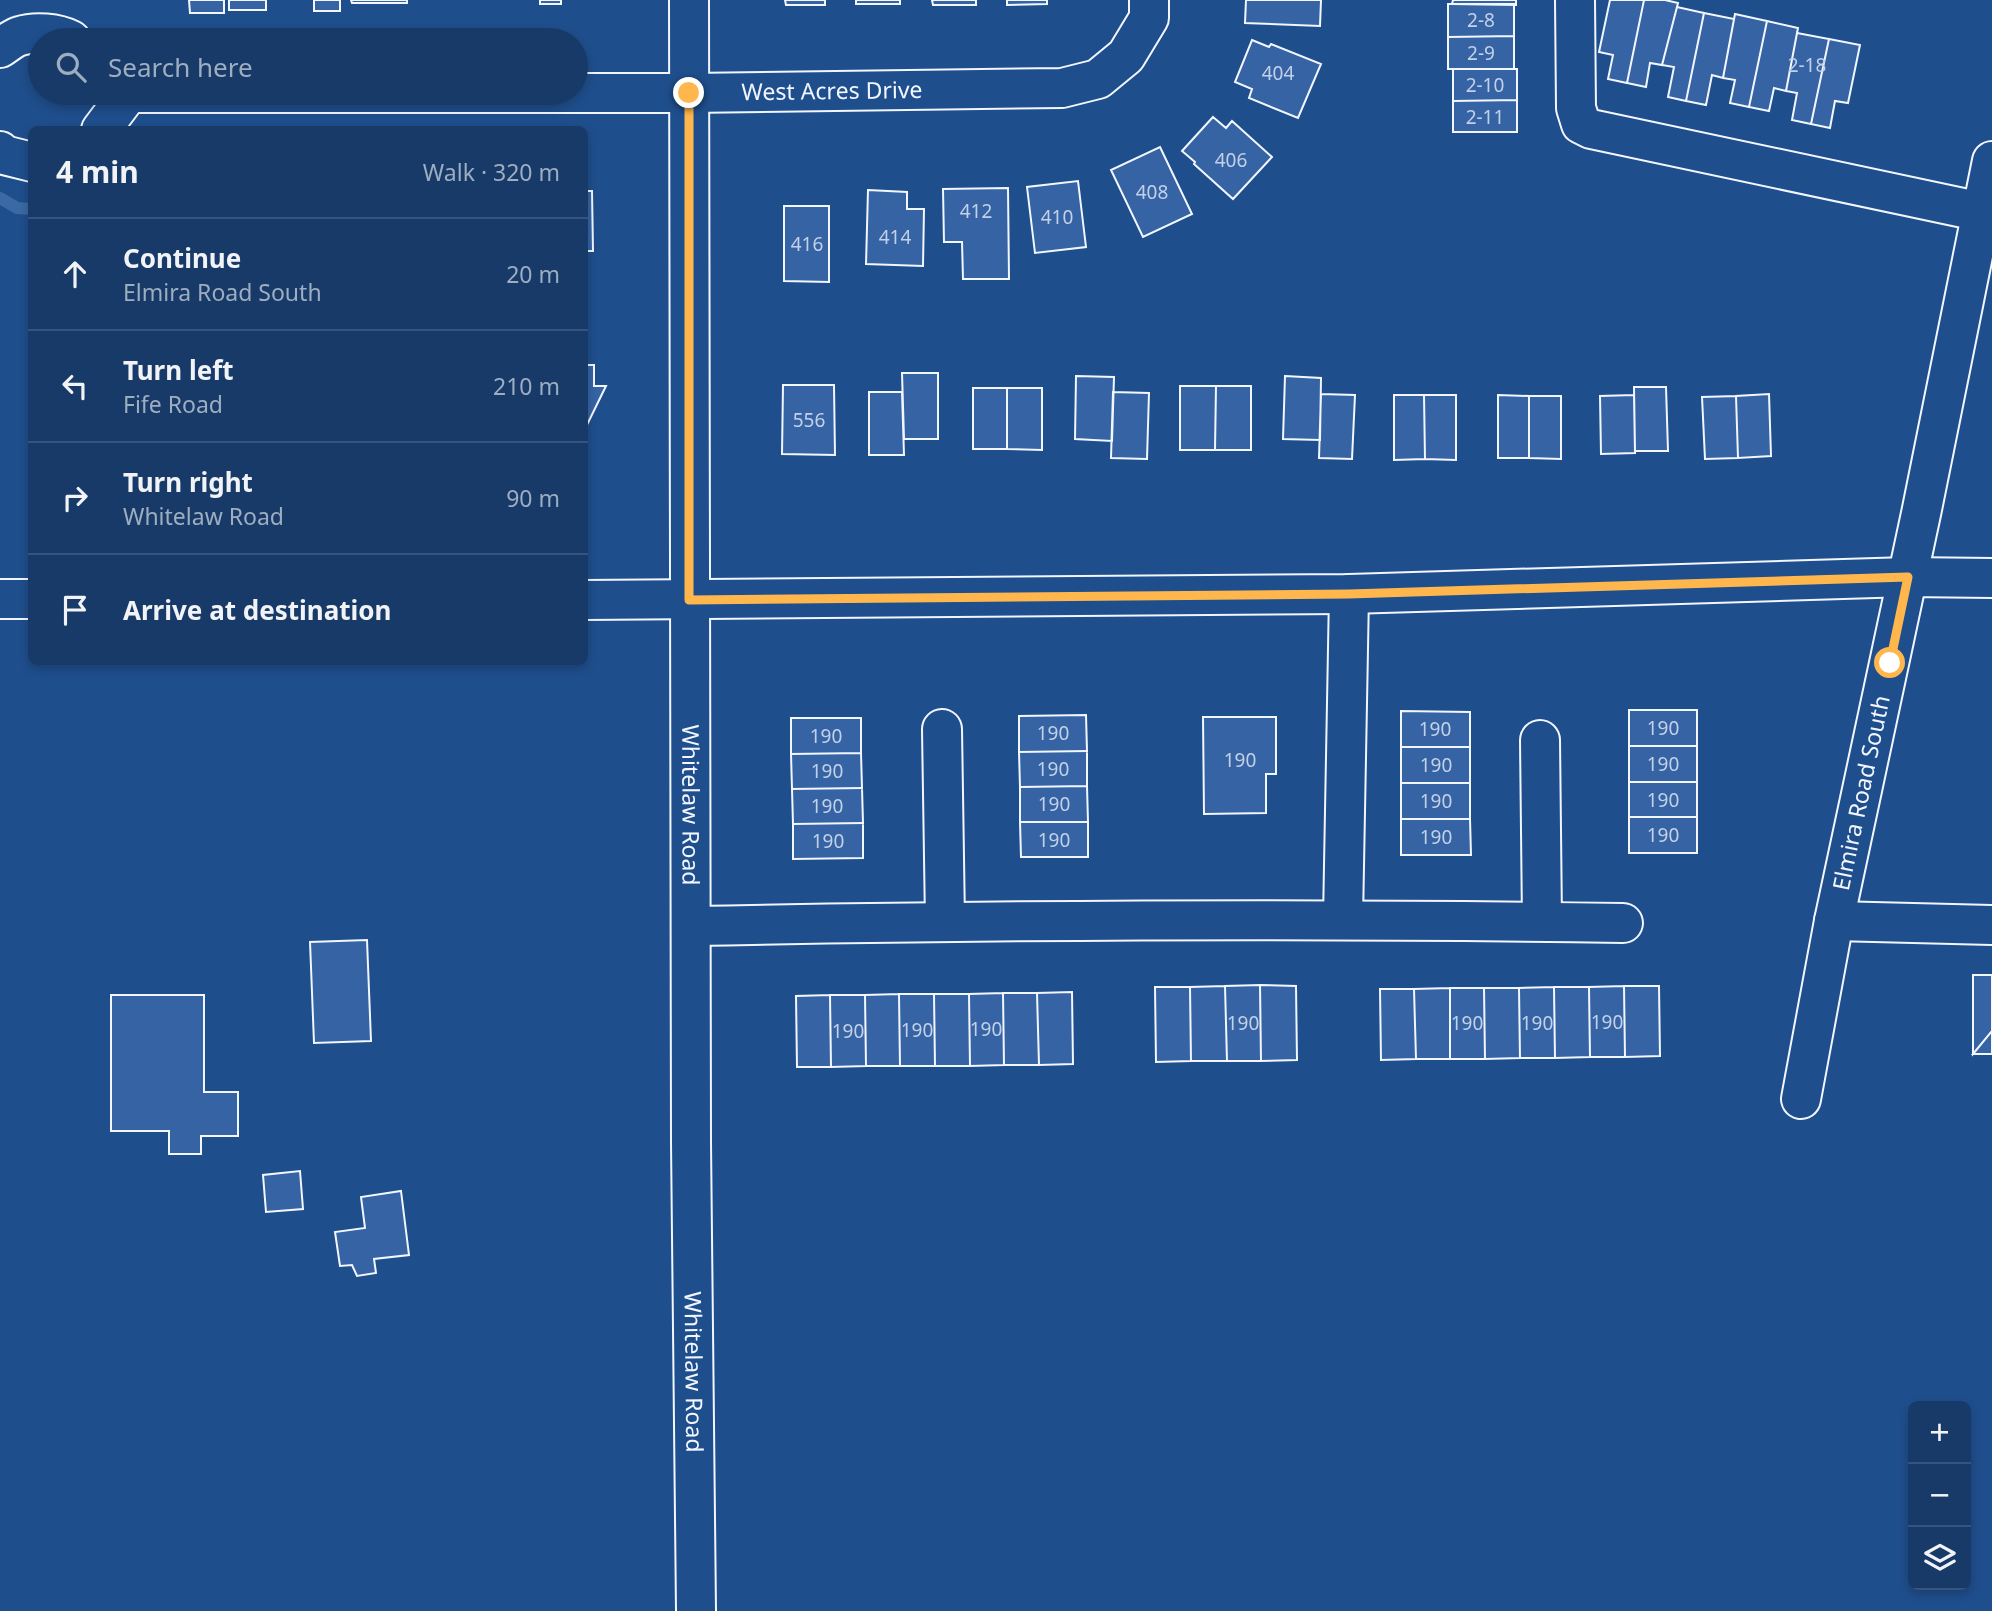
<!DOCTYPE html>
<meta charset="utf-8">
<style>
body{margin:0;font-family:"Noto Sans",sans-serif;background:#244571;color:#f1f3f6}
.controls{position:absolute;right:21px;bottom:21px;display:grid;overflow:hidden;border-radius:10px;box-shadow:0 4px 10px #0003}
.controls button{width:63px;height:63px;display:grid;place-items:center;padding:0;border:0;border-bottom:2px solid #36547d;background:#173a69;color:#f1f3f6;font:35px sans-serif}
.stop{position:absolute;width:21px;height:21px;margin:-16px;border:5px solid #ffb74d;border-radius:50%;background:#fff}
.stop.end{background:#ffb74d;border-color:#fff;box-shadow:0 2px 7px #0008}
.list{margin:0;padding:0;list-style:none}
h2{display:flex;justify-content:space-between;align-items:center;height:91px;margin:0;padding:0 28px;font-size:30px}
h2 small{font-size:23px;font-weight:400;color:#9eadc0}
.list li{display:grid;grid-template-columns:46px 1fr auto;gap:21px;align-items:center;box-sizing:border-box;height:112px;padding:0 28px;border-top:2px solid #36547d}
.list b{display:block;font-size:26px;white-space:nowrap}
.list p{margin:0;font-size:23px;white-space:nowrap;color:#9eadc0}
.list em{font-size:23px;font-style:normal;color:#9eadc0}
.icon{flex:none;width:38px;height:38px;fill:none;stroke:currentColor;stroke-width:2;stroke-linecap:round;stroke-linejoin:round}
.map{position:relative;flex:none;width:1992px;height:1611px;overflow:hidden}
.search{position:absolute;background:#173a69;box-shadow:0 4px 10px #0003;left:28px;top:28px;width:560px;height:77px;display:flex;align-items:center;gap:18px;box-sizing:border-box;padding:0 24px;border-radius:38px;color:#9eadc0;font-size:26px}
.panel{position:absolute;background:#173a69;box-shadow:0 4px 10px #0003;left:28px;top:126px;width:560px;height:539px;border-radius:10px}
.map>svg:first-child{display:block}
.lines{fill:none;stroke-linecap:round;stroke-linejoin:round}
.stream{stroke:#3b69a3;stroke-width:12}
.building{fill:#3563a3;stroke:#f2f6ff;stroke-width:2}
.minor-casing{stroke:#f2f6ff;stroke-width:42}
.minor{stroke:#1f4e8c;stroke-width:38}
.route{stroke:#ffb74d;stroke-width:9}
.labels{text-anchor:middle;stroke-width:5;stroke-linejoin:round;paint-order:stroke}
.number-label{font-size:19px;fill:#c3d1e8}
.street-label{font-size:23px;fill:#f2f6ff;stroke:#1f4e8c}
</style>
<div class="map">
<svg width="1992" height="1611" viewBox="0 0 1992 1611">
<rect width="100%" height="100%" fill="#1f4e8c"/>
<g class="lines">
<path class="stream" d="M 0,198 L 17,208 L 32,209"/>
</g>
<path class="building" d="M 189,0 L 224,0 L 224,13 L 190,13 Z
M 229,0 L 266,0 L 266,10 L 229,10 Z
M 314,0 L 340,0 L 340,11 L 314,11 Z
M 351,0 L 407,0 L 407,3 L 352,3 Z
M 540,0 L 561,0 L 561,4 L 540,4 Z
M 785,0 L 825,0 L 825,5 L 786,5 Z
M 856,0 L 900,0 L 900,4 L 856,4 Z
M 932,0 L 976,0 L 976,5 L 933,5 Z
M 1007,0 L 1047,0 L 1047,4 L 1007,5 Z
M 1246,0 L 1321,0 L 1320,26 L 1245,23 Z
M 1453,0 L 1516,0 L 1516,5 L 1452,4 Z
M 1610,0 L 1644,0 L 1627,83 L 1608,79 L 1613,55 L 1599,52 Z
M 1644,0 L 1665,0 L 1678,3 L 1662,65 L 1650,63 L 1646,87 L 1627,83 Z
M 1448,4 L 1514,4 L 1514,36 L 1448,37 Z
M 1677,7 L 1704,13 L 1686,101 L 1668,97 L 1674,67 L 1662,65 Z
M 1704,13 L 1734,19 L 1723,78 L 1712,75 L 1706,105 L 1686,101 Z
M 1735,14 L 1767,21 L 1749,107 L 1730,103 L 1735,80 L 1723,78 Z
M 1767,21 L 1798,28 L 1786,91 L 1774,88 L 1769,111 L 1749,107 Z
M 1797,33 L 1829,39 L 1811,124 L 1792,120 L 1797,93 L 1786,91 Z
M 1514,36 L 1514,69 L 1448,69 L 1448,37 Z
M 1829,39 L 1860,45 L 1848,103 L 1835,101 L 1830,128 L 1811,124 Z
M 1252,40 L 1269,47 L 1271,44 L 1321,64 L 1298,118 L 1249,98 L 1252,89 L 1235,82 Z
M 1453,69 L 1517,69 L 1517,100 L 1453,101 Z
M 1517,100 L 1517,132 L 1453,132 L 1453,101 Z
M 1213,117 L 1226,128 L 1232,121 L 1272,157 L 1233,199 L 1194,164 L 1195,162 L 1182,151 Z
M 1160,147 L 1192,214 L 1143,237 L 1111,170 Z
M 1078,181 L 1086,247 L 1035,253 L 1027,187 Z
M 1008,188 L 1009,279 L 963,279 L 962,242 L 944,242 L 943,189 Z
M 868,190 L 907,192 L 907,209 L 924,209 L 923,266 L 866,264 Z
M 584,191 L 592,191 L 593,251 L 584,251 Z
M 784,206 L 829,206 L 829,282 L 784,281 Z
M 584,365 L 594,365 L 594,386 L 606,386 L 584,431 Z
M 902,373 L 938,373 L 938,439 L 904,439 Z
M 1076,376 L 1114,377 L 1112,441 L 1075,439 Z
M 1285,376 L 1321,378 L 1320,440 L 1283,439 Z
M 783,385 L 834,385 L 835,455 L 782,454 Z
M 1180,386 L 1216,386 L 1215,450 L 1180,450 Z
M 1216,386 L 1251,386 L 1251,450 L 1215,450 Z
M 1634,387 L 1666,387 L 1668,451 L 1635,451 Z
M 973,388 L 1007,388 L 1007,449 L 973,449 Z
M 1007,388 L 1042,388 L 1042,450 L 1007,449 Z
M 869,392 L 902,392 L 904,455 L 869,455 Z
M 1113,392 L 1149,393 L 1147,459 L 1111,458 Z
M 1321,394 L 1355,395 L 1352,459 L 1319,458 Z
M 1769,394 L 1771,456 L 1738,458 L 1736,396 Z
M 1394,395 L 1424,395 L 1425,459 L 1394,460 Z
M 1424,395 L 1456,395 L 1456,460 L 1425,459 Z
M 1498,395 L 1529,396 L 1529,458 L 1498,458 Z
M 1634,395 L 1635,453 L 1601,454 L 1600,396 Z
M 1529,396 L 1561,396 L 1561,459 L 1529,458 Z
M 1736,396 L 1738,458 L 1705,459 L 1702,397 Z
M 1629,710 L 1697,710 L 1697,746 L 1629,746 Z
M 1401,711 L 1470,712 L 1470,747 L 1401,747 Z
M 1086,715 L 1087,751 L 1019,752 L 1019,716 Z
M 1203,717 L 1276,717 L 1276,774 L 1266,774 L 1266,813 L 1204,814 Z
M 791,718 L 861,718 L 861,753 L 791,754 Z
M 1629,746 L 1697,746 L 1697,782 L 1629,782 Z
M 1401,747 L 1470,747 L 1470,783 L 1401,783 Z
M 1087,751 L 1087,786 L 1020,787 L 1019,752 Z
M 861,753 L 862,788 L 792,789 L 791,754 Z
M 1629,782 L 1697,782 L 1697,817 L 1629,817 Z
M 1401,783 L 1470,783 L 1470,819 L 1401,819 Z
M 1087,786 L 1088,822 L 1020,822 L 1020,787 Z
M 862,788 L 863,823 L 793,824 L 792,789 Z
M 1629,817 L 1697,817 L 1697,853 L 1629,853 Z
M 1401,819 L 1470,819 L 1471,855 L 1401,855 Z
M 1020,822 L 1088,822 L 1088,857 L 1021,857 Z
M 863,823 L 863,858 L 793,859 L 793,824 Z
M 367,940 L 371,1041 L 314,1043 L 310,942 Z
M 1973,975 L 1992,975 L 1992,1031 L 1973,1054 Z
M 1260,985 L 1296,986 L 1297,1060 L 1261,1061 Z
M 1260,985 L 1261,1061 L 1227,1061 L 1225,986 Z
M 1225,986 L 1227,1061 L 1191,1061 L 1190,987 Z
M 1624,986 L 1659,986 L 1660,1056 L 1625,1057 Z
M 1624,986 L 1625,1057 L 1590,1057 L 1589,987 Z
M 1155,987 L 1190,987 L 1191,1061 L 1156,1062 Z
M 1554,987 L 1589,987 L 1590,1057 L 1555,1058 Z
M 1554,987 L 1555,1058 L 1520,1058 L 1519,988 Z
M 1450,988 L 1484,988 L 1485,1059 L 1450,1059 Z
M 1450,988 L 1450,1059 L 1416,1059 L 1414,989 Z
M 1484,988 L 1519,988 L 1520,1058 L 1485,1059 Z
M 1380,989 L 1414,989 L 1416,1059 L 1381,1060 Z
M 1072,992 L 1073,1064 L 1039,1065 L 1037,993 Z
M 1003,993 L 1004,1065 L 970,1066 L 969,994 Z
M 1003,993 L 1037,993 L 1039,1065 L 1004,1065 Z
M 899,994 L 900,1066 L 866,1066 L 865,995 Z
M 899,994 L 934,994 L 935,1066 L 900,1066 Z
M 934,994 L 969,994 L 970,1066 L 935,1066 Z
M 111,995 L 204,995 L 204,1092 L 238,1092 L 238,1136 L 201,1136 L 201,1154 L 169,1154 L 169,1131 L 111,1131 Z
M 830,995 L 831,1067 L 797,1067 L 796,996 Z
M 830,995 L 865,995 L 866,1066 L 831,1067 Z
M 1992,1031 L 1992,1054 L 1973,1054 Z
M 300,1171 L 303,1209 L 266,1212 L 263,1175 Z
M 401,1191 L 409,1255 L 374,1259 L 376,1273 L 357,1276 L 352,1265 L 340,1266 L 335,1232 L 365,1228 L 361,1197 Z"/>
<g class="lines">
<defs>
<g id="minor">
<path id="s1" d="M 689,0 L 691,1142 L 696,1611"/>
<path d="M 1575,0 L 1576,108 L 1581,124 L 1591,129 L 1982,212"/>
<path d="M 0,48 C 6,44 13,38 20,36 C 35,31 57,33 71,40"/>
<path id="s2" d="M 128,93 L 689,93 L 1062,88 L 1098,79 L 1126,56 L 1149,18 L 1149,0"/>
<path d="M 101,130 L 128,94"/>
<path d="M 0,151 L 4,155 L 32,162"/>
<path d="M 0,599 L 32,599"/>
<path d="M 584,600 L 1349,594 L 1908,577 L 1992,578"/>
<path d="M 942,729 L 945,921"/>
<path d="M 1540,740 L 1542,921"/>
<path d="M 1343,920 L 1349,594"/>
<path d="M 1834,921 L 1992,925"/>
<path d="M 691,926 C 1002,920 1313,918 1623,923"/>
<path id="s3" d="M 1801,1099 L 1834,921 L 1922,509 L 1992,161"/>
</g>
</defs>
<use href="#minor" class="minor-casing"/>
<use href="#minor" class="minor"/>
</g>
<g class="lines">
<path class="route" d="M 689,93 L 689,600 L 1349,594 L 1908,577 L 1890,663"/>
</g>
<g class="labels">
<g class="number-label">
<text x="1481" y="27">2-8</text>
<text x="1481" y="60">2-9</text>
<text x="1807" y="72">2-18</text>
<text x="1278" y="80">404</text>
<text x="1485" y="92">2-10</text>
<text x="1485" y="124">2-11</text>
<text x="1231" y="167">406</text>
<text x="1152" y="199">408</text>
<text x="976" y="218">412</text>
<text x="1057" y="224">410</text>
<text x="895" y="244">414</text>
<text x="807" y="251">416</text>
<text x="809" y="427">556</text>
<text x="1663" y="735">190</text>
<text x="1435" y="736">190</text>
<text x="1053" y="740">190</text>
<text x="826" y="743">190</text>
<text x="1240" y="767">190</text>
<text x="1663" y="771">190</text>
<text x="1436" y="772">190</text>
<text x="1053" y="776">190</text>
<text x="827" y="778">190</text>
<text x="1663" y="807">190</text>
<text x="1436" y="808">190</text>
<text x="1054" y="811">190</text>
<text x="827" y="813">190</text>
<text x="1663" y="842">190</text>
<text x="1436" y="844">190</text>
<text x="1054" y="847">190</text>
<text x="828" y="848">190</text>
<text x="1607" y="1029">190</text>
<text x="1243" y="1030">190</text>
<text x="1467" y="1030">190</text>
<text x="1537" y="1030">190</text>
<text x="986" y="1036">190</text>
<text x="917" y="1037">190</text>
<text x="848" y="1038">190</text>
</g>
<g class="street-label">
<text dy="8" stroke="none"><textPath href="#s2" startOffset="704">West Acres Drive</textPath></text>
<text dy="8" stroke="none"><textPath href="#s3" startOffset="312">Elmira Road South</textPath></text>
<text dy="8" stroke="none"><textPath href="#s1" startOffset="805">Whitelaw Road</textPath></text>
<text dy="8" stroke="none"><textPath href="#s1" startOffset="1372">Whitelaw Road</textPath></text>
</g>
</g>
</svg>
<div class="controls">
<button>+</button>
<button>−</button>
<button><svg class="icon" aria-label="layers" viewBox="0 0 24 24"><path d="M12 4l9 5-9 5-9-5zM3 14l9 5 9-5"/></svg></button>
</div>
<div class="stop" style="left:1890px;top:663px"></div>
<div class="stop end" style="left:689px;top:93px"></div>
<div class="search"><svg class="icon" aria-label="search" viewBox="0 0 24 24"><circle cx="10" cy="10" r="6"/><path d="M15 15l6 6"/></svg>Search here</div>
<section class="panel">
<h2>4 min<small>Walk · 320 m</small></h2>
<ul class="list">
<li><svg class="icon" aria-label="ahead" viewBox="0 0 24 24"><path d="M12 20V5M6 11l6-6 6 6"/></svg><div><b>Continue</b><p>Elmira Road South</p></div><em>20 m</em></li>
<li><svg class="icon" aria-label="left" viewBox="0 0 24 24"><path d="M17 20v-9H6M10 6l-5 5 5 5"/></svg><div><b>Turn left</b><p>Fife Road</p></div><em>210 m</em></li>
<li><svg class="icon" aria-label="right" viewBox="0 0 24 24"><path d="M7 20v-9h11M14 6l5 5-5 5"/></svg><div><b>Turn right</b><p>Whitelaw Road</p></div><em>90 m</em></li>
<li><svg class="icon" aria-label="arrive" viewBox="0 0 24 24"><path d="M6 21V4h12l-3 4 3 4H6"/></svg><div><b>Arrive at destination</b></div></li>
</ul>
</section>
</div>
